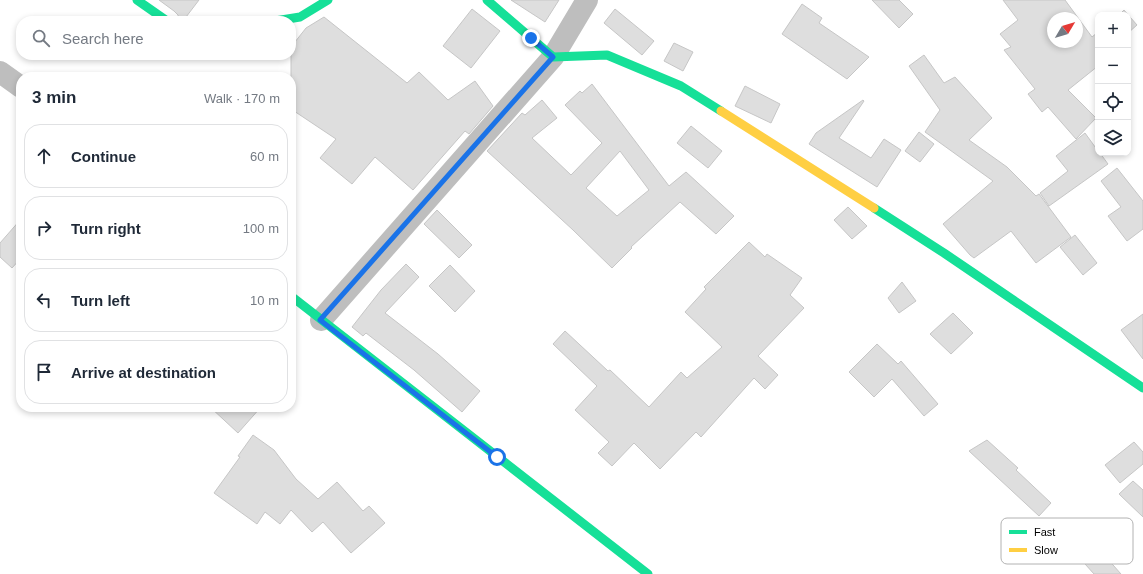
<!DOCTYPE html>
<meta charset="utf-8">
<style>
body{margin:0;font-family:Arial,sans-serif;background:#f6f6f7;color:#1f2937}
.controls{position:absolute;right:12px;top:12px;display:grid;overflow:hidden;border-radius:8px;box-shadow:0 2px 6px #0003}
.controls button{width:36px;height:36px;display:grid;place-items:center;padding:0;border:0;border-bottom:1px solid #e0e1e3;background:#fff;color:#1f2937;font:20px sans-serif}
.compass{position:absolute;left:1047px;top:12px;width:36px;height:36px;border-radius:50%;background:#fff;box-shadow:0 2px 6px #0003;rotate:52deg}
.stop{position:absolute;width:12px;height:12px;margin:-9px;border:3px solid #1a73e8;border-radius:50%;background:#fff}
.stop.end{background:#1a73e8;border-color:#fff;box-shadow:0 1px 4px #0008}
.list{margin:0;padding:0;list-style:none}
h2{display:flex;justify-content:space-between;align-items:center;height:52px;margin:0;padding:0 16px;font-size:17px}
h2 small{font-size:13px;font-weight:400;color:#747a83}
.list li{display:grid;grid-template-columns:26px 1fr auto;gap:12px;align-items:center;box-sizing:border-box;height:64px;margin:0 8px 8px;padding:0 8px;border:1px solid #e0e1e3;border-radius:16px}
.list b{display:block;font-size:15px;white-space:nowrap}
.list em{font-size:13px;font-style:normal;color:#747a83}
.icon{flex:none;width:22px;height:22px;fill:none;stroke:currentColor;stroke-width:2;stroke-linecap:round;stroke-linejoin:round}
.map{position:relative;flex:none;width:1143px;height:574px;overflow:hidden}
.search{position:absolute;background:#fff;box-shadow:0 2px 6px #0003;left:16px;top:16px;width:280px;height:44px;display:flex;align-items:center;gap:10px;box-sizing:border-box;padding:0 14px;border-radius:16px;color:#747a83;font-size:15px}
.panel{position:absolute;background:#fff;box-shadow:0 2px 6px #0003;left:16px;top:72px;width:280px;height:340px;border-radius:16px}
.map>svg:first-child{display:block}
.building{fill:#dedede;stroke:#c6c6c6;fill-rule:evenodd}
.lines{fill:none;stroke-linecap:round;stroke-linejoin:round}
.street{stroke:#bebebe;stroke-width:22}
.fast{stroke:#16e098;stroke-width:9}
.slow{stroke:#ffcf43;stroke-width:9}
.route{stroke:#1a73e8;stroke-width:5}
.key{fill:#fff;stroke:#b2b2b2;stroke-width:1}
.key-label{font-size:11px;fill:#000}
</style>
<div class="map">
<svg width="1143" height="574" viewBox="0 0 1143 574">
<rect width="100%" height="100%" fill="#fff"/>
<path class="building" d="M 159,0 L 199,0 L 183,21 L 179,21 L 178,15 L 174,11 Z
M 511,0 L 559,0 L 545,22 Z
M 872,0 L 899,0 L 913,14 L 899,28 Z
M 1003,0 L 1065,0 L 1092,37 L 1098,32 L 1098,66 L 1068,90 L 1096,118 L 1076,139 L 1048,107 L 1042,112 L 1028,94 L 1035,89 L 1004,50 L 1011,47 L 1000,34 L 1018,20 ZM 1053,18 L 1077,18 L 1077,42 L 1053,42 Z
M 802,4 L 822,18 L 819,23 L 869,57 L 847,79 L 782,34 Z
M 472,9 L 500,31 L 471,68 L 443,46 Z
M 615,9 L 654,41 L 642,55 L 604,23 Z
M 1124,10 L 1137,25 L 1128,33 L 1128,15 L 1119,15 Z
M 324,17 L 407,83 L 419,72 L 448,100 L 475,81 L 493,106 L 469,134 L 465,131 L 413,190 L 375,157 L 352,184 L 320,158 L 336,139 L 291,109 L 291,47 L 306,28 Z
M 674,43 L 693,52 L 683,71 L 664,61 Z
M 924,55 L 944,83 L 955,77 L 992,118 L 969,140 L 1007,167 L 1036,196 L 1039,194 L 1071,237 L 1036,263 L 1011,231 L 974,258 L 970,255 L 943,224 L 993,181 L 925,132 L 940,110 L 909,66 Z
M 592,84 L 669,186 L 686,172 L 734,216 L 716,234 L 680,202 L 631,247 L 632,248 L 612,268 L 573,230 L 487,151 L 522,113 L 525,115 L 542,100 L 557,118 L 532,138 L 571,175 L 602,143 L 565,105 L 580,91 L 582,93 ZM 620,151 L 649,190 L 617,216 L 586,188 Z
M 745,86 L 780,104 L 771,123 L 735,106 Z
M 863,100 L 864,101 L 839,138 L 871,158 L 884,139 L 901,150 L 877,187 L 809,144 L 816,133 Z
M 691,126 L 722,151 L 708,168 L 677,143 Z
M 919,132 L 934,144 L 920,162 L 905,151 Z
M 1085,133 L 1098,151 L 1098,153 L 1100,153 L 1108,164 L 1049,206 L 1040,193 L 1068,171 L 1056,156 Z
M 1117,168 L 1143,201 L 1143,229 L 1127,241 L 1108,216 L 1121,207 L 1101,181 Z
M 848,207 L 867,226 L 852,239 L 834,220 Z
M 437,210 L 472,245 L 459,258 L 424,224 Z
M 21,219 L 21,258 L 12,268 L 0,257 L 0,243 Z
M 1075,235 L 1097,263 L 1083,275 L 1060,247 Z
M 749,242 L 765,257 L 767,254 L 802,278 L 790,295 L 804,308 L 758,356 L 778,375 L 765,389 L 754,378 L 701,437 L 696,432 L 660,469 L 634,443 L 612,466 L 598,453 L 609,442 L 575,410 L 597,386 L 553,344 L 565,331 L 608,371 L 610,370 L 649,407 L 681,372 L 687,378 L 722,347 L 685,312 L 706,289 L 704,287 Z
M 406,264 L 419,277 L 385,313 L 438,354 L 480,391 L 462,412 L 414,370 L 366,333 L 363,336 L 352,327 L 381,290 Z
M 450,265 L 475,291 L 455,312 L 429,286 Z
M 902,282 L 916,301 L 899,313 L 888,298 Z
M 953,313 L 973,333 L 951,354 L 930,334 Z
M 1143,314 L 1143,359 L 1121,330 Z
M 877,344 L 898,364 L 901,361 L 938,404 L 924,416 L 892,379 L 874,397 L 849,372 Z
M 210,407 L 261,407 L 238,433 Z
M 253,435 L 274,450 L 296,479 L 318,499 L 337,482 L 363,511 L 369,506 L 385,523 L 351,553 L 323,522 L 312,532 L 291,510 L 280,524 L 265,512 L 257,524 L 214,493 L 240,457 L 238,456 Z
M 987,440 L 1018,468 L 1016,470 L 1051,503 L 1039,516 L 969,451 Z
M 1134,442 L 1143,452 L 1143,464 L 1120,483 L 1105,465 Z
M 1133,481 L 1143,490 L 1143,517 L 1119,494 Z
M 1082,534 L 1096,550 L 1098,548 L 1121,574 L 1094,574 L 1068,545 Z"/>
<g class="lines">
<path class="street" d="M 0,72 L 21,87
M 321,320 L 553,57 L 587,0"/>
<path class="fast" d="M 137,0 L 167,21
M 487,0 L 553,57 L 607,55 L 681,86 L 721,111
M 275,21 L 300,17 L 328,0
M 874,208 L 944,253 L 1143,388
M 291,296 L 648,574"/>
<path class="slow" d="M 721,111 L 874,208"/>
</g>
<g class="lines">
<path class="route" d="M 497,457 L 320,320 L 553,57 L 531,38"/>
</g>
<rect x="1001" y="518" width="132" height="46" rx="6" class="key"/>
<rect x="1009" y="530" width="18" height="4" fill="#16e098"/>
<rect x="1009" y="548" width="18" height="4" fill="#ffcf43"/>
<g class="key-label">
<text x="1034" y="536">Fast</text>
<text x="1034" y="554">Slow</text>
</g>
</svg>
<div class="controls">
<button>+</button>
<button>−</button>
<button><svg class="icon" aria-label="locate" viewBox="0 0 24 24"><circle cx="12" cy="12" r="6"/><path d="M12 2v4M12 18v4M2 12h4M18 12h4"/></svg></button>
<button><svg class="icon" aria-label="layers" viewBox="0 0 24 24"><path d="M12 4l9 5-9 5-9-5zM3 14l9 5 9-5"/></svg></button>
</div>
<svg class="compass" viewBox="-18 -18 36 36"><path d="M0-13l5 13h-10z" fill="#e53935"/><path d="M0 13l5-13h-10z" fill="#747a83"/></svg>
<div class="stop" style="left:497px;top:457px"></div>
<div class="stop end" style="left:531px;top:38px"></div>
<div class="search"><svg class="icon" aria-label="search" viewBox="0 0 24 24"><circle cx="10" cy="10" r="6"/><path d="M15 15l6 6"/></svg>Search here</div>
<section class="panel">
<h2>3 min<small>Walk · 170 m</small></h2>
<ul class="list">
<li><svg class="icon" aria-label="ahead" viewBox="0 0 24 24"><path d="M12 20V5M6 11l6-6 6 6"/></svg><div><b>Continue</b></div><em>60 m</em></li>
<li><svg class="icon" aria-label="right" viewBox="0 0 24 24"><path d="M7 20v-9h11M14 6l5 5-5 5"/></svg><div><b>Turn right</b></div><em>100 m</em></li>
<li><svg class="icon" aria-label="left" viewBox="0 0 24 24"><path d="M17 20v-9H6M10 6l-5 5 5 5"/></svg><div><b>Turn left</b></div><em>10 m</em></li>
<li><svg class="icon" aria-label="arrive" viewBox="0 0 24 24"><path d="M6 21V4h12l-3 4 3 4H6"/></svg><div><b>Arrive at destination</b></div></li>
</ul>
</section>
</div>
